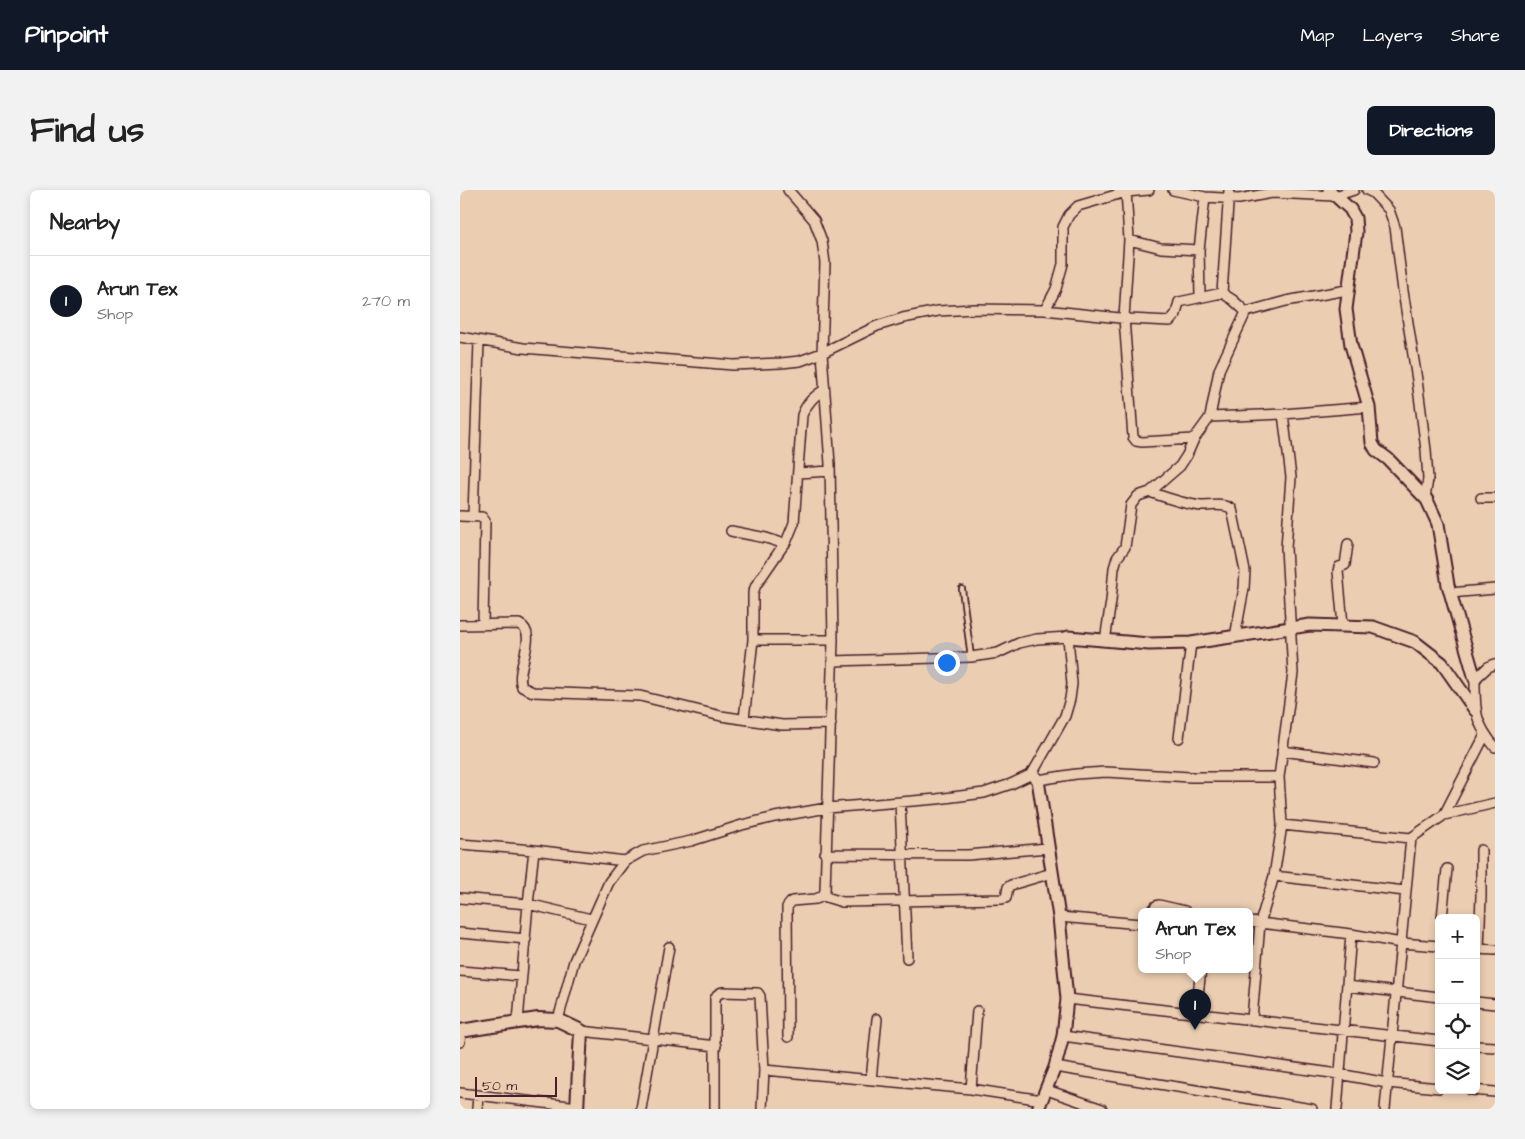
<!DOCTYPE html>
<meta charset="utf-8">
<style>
body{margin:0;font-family:"Architects Daughter",sans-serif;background:#f2f2f2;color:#222}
.controls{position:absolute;right:15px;bottom:15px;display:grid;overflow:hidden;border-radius:8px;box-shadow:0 2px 8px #0003}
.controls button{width:45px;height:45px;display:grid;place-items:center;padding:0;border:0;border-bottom:1px solid #e0e0e0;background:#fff;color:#222;font:25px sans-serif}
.scale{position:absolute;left:15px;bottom:12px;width:82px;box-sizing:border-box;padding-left:5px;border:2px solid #4a1f2b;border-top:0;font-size:14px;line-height:18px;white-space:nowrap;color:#4a1f2b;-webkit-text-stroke:4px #ebceb2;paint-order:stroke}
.you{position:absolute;left:486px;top:472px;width:18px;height:18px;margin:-12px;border:4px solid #fff;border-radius:50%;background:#1a73e8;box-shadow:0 0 0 8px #1a73e833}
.badge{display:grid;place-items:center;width:32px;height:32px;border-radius:50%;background:#111827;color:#fff;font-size:16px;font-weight:700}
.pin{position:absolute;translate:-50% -41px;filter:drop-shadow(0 1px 2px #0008)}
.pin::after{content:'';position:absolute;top:26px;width:18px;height:15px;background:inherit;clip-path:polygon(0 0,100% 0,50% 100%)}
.popup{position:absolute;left:678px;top:718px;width:115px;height:65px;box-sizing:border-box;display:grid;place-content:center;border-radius:8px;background:#fff;filter:drop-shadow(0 1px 4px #0005);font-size:16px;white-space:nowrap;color:#767676}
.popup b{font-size:19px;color:#222}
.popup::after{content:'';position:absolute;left:50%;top:100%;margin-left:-10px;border:10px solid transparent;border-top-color:#fff}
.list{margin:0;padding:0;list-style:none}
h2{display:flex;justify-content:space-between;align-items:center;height:65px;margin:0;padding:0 20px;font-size:21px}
h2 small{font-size:16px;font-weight:400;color:#767676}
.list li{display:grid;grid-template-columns:32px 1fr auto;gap:15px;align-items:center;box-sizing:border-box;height:90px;padding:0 20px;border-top:1px solid #e0e0e0}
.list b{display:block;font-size:19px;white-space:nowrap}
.list p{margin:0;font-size:16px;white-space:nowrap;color:#767676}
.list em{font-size:16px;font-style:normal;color:#767676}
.icon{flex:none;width:28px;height:28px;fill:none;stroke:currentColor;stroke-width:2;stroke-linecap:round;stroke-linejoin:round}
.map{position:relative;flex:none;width:1035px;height:919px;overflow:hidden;border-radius:8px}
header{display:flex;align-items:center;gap:30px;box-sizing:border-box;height:70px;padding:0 25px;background:#111827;color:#fff}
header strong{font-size:24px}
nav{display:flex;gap:28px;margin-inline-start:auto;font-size:18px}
.intro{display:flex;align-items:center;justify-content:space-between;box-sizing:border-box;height:120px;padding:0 30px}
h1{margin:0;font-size:35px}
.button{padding:12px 22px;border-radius:8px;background:#111827;color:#fff;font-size:18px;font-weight:700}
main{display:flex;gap:30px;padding:0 30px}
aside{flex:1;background:#fff;border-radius:8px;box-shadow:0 2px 8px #0003}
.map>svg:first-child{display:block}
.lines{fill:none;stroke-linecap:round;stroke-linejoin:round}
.service-casing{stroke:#4a1f2b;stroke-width:8}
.minor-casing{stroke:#4a1f2b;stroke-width:12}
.tertiary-casing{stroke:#4a1f2b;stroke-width:15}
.secondary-casing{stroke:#4a1f2b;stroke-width:16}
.service{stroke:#ebceb2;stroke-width:4.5}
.minor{stroke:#ebceb2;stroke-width:9}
.tertiary{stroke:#ebceb2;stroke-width:11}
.secondary{stroke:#ebceb2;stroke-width:12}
</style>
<header>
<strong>Pinpoint</strong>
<nav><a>Map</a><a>Layers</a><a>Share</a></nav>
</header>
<div class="intro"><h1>Find us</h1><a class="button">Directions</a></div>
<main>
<aside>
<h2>Nearby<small></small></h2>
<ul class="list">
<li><span class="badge">1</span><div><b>Arun Tex</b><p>Shop</p></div><em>270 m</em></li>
</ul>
</aside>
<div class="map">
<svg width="1035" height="919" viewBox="0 0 1035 919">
<rect width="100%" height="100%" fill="#ebceb2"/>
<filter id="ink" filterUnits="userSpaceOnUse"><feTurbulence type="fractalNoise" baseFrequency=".02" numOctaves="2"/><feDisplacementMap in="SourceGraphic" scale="10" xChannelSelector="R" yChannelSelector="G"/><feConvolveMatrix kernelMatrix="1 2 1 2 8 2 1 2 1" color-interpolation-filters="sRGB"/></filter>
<g filter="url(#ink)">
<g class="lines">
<defs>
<path id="service" d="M 502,399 L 511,467"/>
<path id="minor" d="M 666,0 L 669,50 L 664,128 L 673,247 L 676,251 L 682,252 L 734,249
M 713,0 L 745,7 L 779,9 L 812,3 L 875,6 L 894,0
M 907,0 L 913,3 L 929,20 L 935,37 L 943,101 L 957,190 L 966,260 L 968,289 L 965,308
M 669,50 L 701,58 L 739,60
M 762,103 L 769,0
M 740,106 L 739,60 L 745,7
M 585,120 L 596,99 L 603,74 L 603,37 L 609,25 L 618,16 L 666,2 L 689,0
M 0,147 L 63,158 L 273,175 L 321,173 L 340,171 L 362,163 L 417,136 L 443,128 L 478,121 L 514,119 L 585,120 L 669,129 L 710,131 L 716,124 L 719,112 L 762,103 L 773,110 L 786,122
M 750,227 L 823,224 L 909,217
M 338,283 L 370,281
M 690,302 C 707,308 723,314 741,316 C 750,316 765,313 772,319 L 785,381 L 784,398 L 775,447
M 1021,308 L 1035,308
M 13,325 L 19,152
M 0,326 L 22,327 L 25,331 L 23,435
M 271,341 L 306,348 L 325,354
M 990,403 L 1035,399
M 0,435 L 59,434 C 80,444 54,479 62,497 L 73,502 L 180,506 L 261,526 L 322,535 L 371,534
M 883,435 L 878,381 L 879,377 L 885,375 L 888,354
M 293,450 L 373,450
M 645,451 L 651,411 L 654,378 L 657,368 L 665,357 L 671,315 L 678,306 L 690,302 L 720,276 L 727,265 L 734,249 L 750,227 L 759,180 L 786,122 L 826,111 L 887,100
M 1035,474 L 1028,477 L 1015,489 C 1015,520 1014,532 1035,557
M 284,529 L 293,450 L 293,403 L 296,395 L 327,350 L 334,333 L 342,225 C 347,213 353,207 364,200
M 719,548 L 731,453
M 822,561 L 914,573
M 578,590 L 616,584 L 646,582 L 730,587 L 819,587
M 440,612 L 447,768
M 984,625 L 1025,545
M 822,635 L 819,587 L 833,483 L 826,358 L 831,287 L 823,224
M 0,654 L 74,660 L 165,671
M 74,660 L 68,714 L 131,729
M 365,664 L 508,665 L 588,658
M 814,686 L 945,701
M 363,706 L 382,712 L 542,709 L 546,708 L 548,697 L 551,695 L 592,683
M 0,708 L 68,714 L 58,831
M 692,721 L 696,716 L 699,715 L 725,721
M 599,727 L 681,734
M 982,728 L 987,679
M 789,732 L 800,733 L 792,829
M 0,743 L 66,749
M 891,744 L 800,733 L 814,686 L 822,635 L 951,648
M 1016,759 L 1035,760
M 1019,759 L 1021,706 L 1021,660
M 0,781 L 61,786
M 887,796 L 979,807
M 607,809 L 979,851
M 1016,812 L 1035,814
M 736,823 L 741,779
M 98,830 L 114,771 L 149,692 L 165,671 L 183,661 L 231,651 L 282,635 L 315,627 L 367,618 L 477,609 L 524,603 L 551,594 L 572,584 L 605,526 L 610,509 L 612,494 L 608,447 L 577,449 L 559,453 L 538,463 L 511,467 L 372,471
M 121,841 L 256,856
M 603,846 L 879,884 L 927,893 L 979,898
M 328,847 L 327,717 L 332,711 L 356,709 L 363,706 L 365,701 L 373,450 L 370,274 L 362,163 L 365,73 L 362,51 L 354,30 L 328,0
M 0,852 L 1,841
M 1016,856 L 1035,857
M 595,877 L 852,919
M 304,880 L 511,899 L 582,910
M 411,890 L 417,829
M 511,899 L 517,821
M 587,900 L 642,919
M 1011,900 L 1035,902
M 0,903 L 118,917
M 17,919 L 18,905
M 181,919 L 209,757
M 255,919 L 255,809 L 257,805 L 262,802 L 298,803 L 300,806 L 304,880 L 302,919
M 877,919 L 891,744 L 941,753 L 979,756
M 925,919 L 951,648 L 984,625 L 1035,613"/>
<path id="tertiary" d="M 869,0 L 890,19 L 895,28 L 896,42 L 886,119 L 891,155 L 909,217 L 912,253 L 916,260 L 928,269 L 967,310 L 978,334 L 988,395 L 1015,489
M 608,447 L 689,454 L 731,453 L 850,435 L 913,437 L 955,452 L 982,473 L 1015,520
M 572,584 L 578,590 L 599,727 L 607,809 L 603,846 L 595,877 L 578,919"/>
<path id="secondary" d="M 0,841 L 78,829 L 98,830 L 121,841 L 117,919"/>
</defs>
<use href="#service" class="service-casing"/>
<use href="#minor" class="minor-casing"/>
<use href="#tertiary" class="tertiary-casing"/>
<use href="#secondary" class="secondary-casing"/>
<use href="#service" class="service"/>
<use href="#minor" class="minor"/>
<use href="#tertiary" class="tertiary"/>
<use href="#secondary" class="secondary"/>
</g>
</g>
</svg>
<div class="controls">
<button>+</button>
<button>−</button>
<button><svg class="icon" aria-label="locate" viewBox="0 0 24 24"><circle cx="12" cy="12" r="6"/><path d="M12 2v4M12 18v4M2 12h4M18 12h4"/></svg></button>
<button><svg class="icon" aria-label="layers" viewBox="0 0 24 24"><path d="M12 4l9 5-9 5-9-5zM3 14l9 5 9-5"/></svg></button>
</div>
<div class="scale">50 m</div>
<div class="you"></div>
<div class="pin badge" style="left:735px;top:840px">1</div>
<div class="popup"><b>Arun Tex</b>Shop</div>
</div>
</main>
